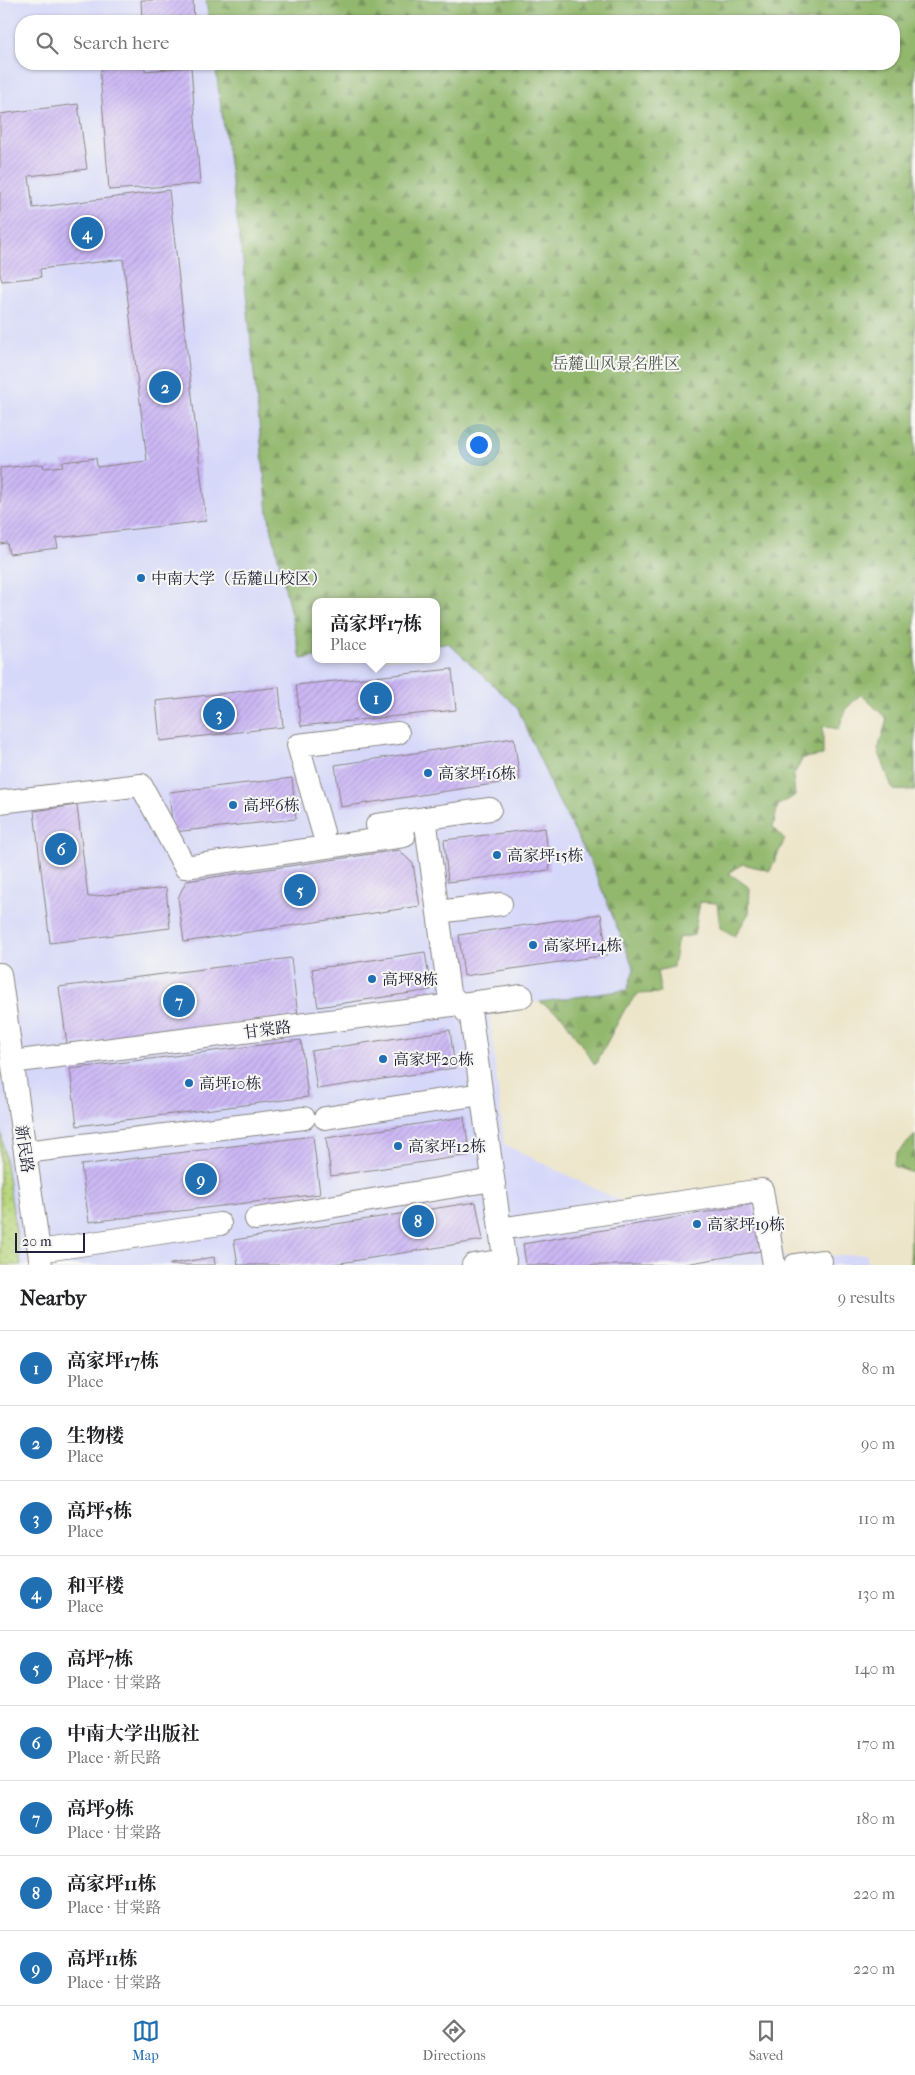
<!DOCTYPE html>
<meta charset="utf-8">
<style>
body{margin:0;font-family:"IM FELL French Canon","Noto Serif SC",serif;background:#f2f2f2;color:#202124}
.scale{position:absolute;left:15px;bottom:12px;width:70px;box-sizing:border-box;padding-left:5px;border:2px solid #22223b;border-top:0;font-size:14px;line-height:18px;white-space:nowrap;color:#22223b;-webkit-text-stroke:4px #f6f6f2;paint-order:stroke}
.you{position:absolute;left:478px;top:444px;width:18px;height:18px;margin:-12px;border:4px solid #fff;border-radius:50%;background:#1a73e8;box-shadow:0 0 0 8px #1a73e833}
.badge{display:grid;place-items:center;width:32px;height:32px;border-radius:50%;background:#1f6fb2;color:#fff;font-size:16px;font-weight:700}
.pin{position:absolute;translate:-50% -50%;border:2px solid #fff;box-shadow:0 1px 5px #0006}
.popup{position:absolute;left:312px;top:598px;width:128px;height:65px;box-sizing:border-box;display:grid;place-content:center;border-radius:10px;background:#fff;filter:drop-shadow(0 1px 4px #0005);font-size:16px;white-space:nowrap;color:#757577}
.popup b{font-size:19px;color:#202124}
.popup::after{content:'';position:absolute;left:50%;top:100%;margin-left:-10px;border:10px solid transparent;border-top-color:#fff}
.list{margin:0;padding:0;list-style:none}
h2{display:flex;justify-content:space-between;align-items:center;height:65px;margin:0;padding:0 20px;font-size:21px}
h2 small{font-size:16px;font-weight:400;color:#757577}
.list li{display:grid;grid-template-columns:32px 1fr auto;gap:15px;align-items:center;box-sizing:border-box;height:75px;padding:0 20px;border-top:1px solid #e0e0e0}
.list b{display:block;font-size:19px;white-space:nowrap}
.list p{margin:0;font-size:16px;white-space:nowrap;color:#757577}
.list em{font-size:16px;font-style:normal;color:#757577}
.icon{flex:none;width:28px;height:28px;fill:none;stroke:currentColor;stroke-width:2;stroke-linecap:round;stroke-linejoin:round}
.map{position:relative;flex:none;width:915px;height:1265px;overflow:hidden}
.search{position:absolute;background:#fff;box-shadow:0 1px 4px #0004;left:15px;right:15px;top:15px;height:55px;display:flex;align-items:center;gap:12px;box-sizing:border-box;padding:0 18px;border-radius:20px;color:#757577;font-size:19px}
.sheet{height:740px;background:#fff}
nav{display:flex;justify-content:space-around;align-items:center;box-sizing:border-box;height:70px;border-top:1px solid #e0e0e0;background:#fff;font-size:14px;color:#757577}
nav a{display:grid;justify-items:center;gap:2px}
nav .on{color:#1f6fb2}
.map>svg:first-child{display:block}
.built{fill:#d6d8f9}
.grass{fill:url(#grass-dots);stroke:#6e7c5c}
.forest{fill:url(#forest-firs);stroke:#5a6d54}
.building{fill:url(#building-hatch)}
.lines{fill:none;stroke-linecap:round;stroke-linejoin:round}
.minor-casing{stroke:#888482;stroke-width:24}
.minor{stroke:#fff;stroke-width:22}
.poi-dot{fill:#1f6fb2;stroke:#f6f6f2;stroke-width:2}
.labels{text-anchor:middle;stroke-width:4;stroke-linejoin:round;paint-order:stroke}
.park-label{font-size:16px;fill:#4f584f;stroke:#f6f6f2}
.poi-label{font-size:16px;fill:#22223b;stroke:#f6f6f2;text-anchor:start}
.street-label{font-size:16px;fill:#22223b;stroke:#f6f6f2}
</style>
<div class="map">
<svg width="915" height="1265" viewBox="0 0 915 1265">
<defs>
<pattern id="grass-dots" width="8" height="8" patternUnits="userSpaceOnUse" patternTransform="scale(1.25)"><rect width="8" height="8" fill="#b9d77e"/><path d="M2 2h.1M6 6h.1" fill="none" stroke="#9fb86e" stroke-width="1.8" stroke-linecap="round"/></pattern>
<pattern id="forest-firs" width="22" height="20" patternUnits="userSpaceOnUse" patternTransform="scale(1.25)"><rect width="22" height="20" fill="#92b86d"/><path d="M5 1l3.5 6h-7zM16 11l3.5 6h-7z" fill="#77955b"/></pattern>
<pattern id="building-hatch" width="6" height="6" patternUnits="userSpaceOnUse" patternTransform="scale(1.25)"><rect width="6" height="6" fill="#ccb7f4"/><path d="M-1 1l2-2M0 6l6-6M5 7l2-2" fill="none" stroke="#af9dd2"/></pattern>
</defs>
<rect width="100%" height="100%" fill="#f6f6f2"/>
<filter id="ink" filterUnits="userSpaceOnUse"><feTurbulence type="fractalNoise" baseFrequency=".02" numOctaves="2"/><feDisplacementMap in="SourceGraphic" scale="10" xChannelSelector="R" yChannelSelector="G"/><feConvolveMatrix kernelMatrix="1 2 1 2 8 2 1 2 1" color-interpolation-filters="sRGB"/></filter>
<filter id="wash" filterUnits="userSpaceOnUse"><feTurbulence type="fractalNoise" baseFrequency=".0096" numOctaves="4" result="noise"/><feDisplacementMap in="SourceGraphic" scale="20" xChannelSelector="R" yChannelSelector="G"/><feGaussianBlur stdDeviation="1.12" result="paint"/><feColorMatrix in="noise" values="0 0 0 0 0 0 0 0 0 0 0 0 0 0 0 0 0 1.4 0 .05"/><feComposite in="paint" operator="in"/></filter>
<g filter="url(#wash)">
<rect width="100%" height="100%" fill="#ede5c9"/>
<path class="built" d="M 0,0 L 206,0 L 209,21 L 21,21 L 21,64 L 215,64 L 243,262 L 268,513 L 301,658 L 436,659 L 436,644 L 448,643 L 517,707 L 557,798 L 592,865 L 634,969 L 627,990 L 489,1009 L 504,1144 L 622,1202 L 771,1179 L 784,1258 L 867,1254 L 868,1265 L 0,1265 Z"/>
<path class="grass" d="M 0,1124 L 21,1265 L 0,1265 Z"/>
<path class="forest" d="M 206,0 L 915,0 L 915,791 L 893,790 L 878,750 L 887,719 L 861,694 L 845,710 L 839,729 L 823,726 L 823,755 L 803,758 L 793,776 L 795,796 L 778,805 L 773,827 L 785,839 L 770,871 L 743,864 L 729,873 L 750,888 L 749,913 L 735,936 L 720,928 L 717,903 L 700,902 L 694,935 L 678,938 L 673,967 L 657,971 L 661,993 L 638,994 L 625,1009 L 595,1065 L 562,1016 L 540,1002 L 627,990 L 634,969 L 592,865 L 557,798 L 517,707 L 448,643 L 436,644 L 436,602 L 316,602 L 316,657 L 301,659 L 268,513 L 243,262 L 215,64 L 894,64 L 894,21 L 209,21 Z
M 915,1135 L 915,1265 L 910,1265 L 913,1173 L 893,1166 L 897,1153 Z"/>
<g id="blocks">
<path class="building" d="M 141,0 L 193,0 L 194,21 L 142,21 Z
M 103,64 L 145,64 L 145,71 L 191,67 L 200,184 L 109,190 L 100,74 Z
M 78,104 L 87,169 L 29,176 L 33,208 L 169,190 L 206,521 L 56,538 L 58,548 L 9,554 L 7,543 L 0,544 L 0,468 L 43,464 L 44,468 L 63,466 L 62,462 L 96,458 L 97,467 L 147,461 L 123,259 L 40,269 L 41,277 L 2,281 L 0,274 L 0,114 Z
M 452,669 L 456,710 L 301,726 L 296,685 Z
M 279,687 L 283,727 L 160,741 L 156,701 Z
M 514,738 L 520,780 L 341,807 L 335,765 Z
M 292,778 L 296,819 L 173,832 L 169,792 Z
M 77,805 L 88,897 L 166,888 L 170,928 L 50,943 L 34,811 Z
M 545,828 L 550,870 L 448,882 L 444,840 Z
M 399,850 L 413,864 L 420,906 L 184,942 L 178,898 L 186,881 Z
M 601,914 L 607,955 L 464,976 L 459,935 Z
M 425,952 L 431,990 L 318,1007 L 312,969 Z
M 291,958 L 298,1016 L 67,1044 L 59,987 Z
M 450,1030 L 455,1068 L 317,1089 L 311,1051 Z
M 301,1040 L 308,1097 L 77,1126 L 70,1069 Z
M 464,1117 L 470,1155 L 331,1176 L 326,1138 Z
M 313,1136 L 320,1194 L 89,1222 L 81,1165 Z
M 476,1202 L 483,1240 L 328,1265 L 238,1265 L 234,1240 Z
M 753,1204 L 760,1251 L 680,1265 L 526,1265 L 523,1244 Z
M 214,1257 L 215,1265 L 170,1265 L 170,1264 Z"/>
</g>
</g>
<g filter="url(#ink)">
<use href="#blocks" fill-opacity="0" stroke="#888482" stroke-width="1"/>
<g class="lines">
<defs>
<path id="minor" d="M 0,802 L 141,785 L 185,867 L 404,836
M 425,818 L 449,993 L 471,1017 L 505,1265
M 377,825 L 490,809
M 323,832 L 298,745 L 398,733
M 438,912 L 501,904
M 0,974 L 41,1265
M 12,1062 L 522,996
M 325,1118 L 481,1094
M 25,1152 L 304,1118
M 256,1219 L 493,1180
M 500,1229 L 762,1190 L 774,1265
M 39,1251 L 220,1224
M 473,1265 L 505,1260
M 795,1265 L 821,1261"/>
</defs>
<use href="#minor" class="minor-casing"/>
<use href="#minor" class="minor"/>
</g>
</g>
<g class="poi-dot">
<circle cx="141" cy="578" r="5"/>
<circle cx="428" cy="773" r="5"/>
<circle cx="233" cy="805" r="5"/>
<circle cx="497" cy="855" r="5"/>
<circle cx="533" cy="945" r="5"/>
<circle cx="372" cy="979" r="5"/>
<circle cx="383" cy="1059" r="5"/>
<circle cx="189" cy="1083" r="5"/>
<circle cx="398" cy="1146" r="5"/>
<circle cx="697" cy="1224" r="5"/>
</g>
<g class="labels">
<g class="park-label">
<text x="616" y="369">岳麓山风景名胜区</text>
</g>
<g class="poi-label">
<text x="151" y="584">中南大学（岳麓山校区）</text>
<text x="438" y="779">高家坪16栋</text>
<text x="243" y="811">高坪6栋</text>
<text x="507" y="861">高家坪15栋</text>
<text x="543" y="951">高家坪14栋</text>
<text x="382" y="985">高坪8栋</text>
<text x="393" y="1065">高家坪20栋</text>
<text x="199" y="1089">高坪10栋</text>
<text x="408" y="1152">高家坪12栋</text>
<text x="707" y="1230">高家坪19栋</text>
</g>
<g class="street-label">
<text transform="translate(267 1029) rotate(-7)" y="6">甘棠路</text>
<text transform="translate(25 1149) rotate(82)" y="6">新民路</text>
</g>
</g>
</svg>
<div class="scale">20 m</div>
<div class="you"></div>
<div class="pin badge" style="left:376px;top:698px">1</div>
<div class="popup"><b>高家坪17栋</b>Place</div>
<div class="pin badge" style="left:165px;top:387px">2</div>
<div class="pin badge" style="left:219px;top:714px">3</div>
<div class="pin badge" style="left:87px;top:233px">4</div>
<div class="pin badge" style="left:300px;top:890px">5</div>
<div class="pin badge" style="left:61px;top:849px">6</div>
<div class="pin badge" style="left:179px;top:1001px">7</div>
<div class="pin badge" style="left:418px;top:1221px">8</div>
<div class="pin badge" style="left:201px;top:1179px">9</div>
<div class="search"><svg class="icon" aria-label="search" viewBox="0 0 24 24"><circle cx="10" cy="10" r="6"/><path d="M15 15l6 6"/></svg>Search here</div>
</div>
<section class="sheet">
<h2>Nearby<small>9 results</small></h2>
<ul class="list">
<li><span class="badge">1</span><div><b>高家坪17栋</b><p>Place</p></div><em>80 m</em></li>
<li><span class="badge">2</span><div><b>生物楼</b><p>Place</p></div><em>90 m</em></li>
<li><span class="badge">3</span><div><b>高坪5栋</b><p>Place</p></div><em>110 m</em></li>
<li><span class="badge">4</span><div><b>和平楼</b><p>Place</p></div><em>130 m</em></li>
<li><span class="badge">5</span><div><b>高坪7栋</b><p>Place · 甘棠路</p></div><em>140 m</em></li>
<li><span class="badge">6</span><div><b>中南大学出版社</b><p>Place · 新民路</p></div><em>170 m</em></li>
<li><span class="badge">7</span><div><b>高坪9栋</b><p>Place · 甘棠路</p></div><em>180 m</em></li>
<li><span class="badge">8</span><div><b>高家坪11栋</b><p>Place · 甘棠路</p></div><em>220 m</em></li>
<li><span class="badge">9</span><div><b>高坪11栋</b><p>Place · 甘棠路</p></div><em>220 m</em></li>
</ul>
</section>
<nav>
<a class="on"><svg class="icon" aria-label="map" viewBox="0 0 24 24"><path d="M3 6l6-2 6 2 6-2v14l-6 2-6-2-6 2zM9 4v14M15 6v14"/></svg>Map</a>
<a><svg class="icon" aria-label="directions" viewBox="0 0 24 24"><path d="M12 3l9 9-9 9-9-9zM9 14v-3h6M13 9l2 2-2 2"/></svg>Directions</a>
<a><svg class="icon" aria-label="saved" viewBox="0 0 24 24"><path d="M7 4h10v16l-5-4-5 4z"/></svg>Saved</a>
</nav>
